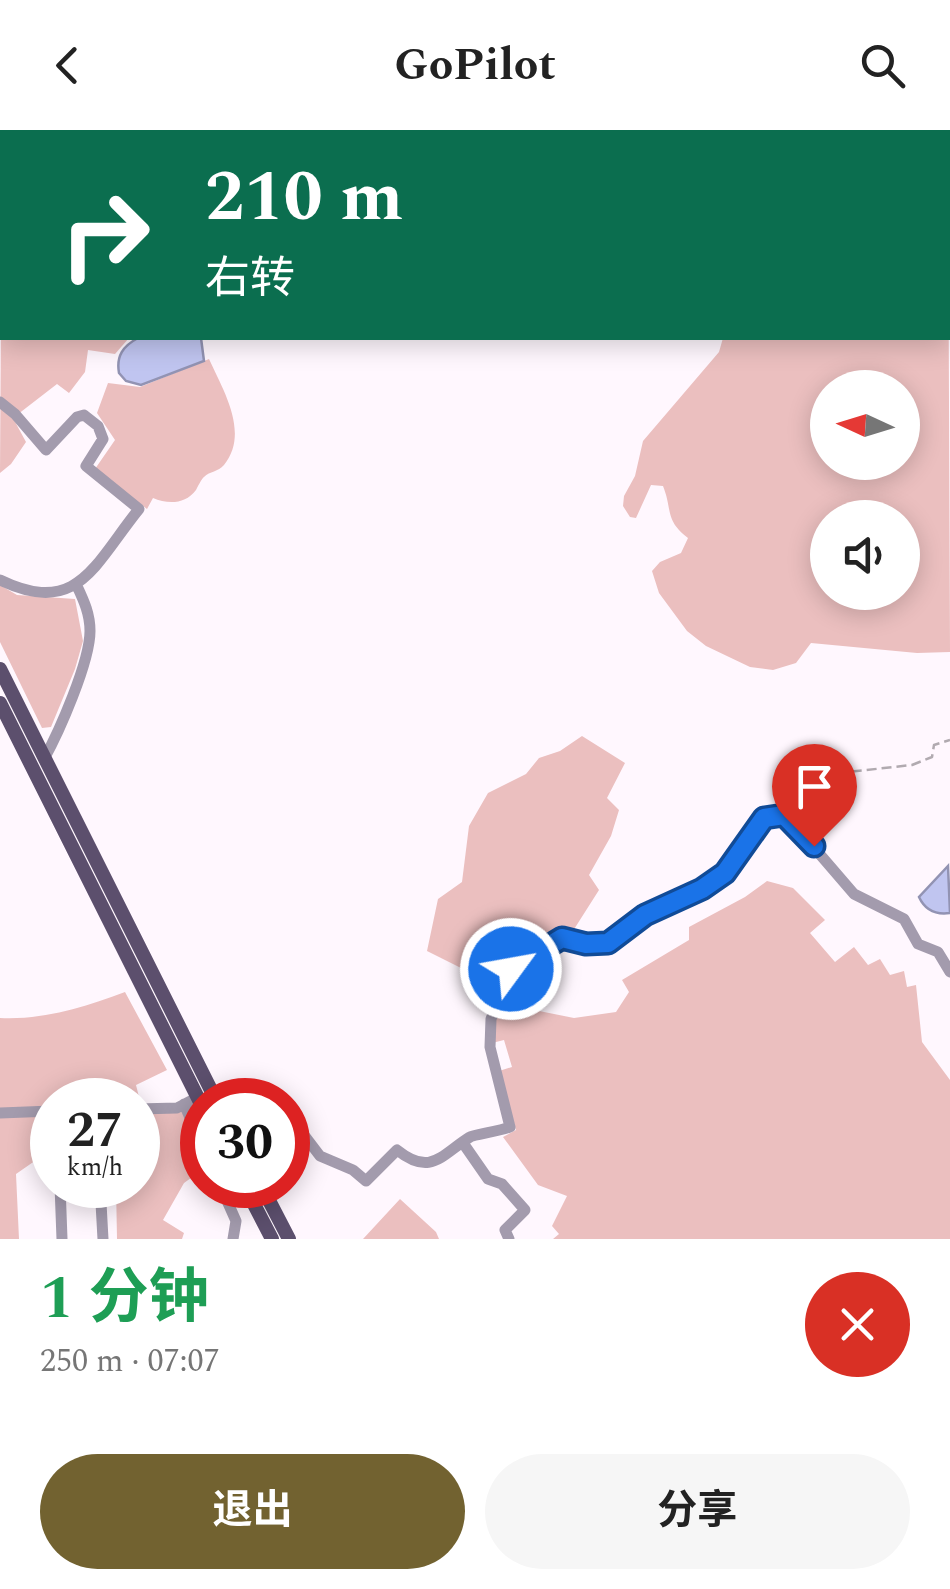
<!DOCTYPE html>
<html lang="zh">
<meta charset="utf-8">
<style>
body{margin:0;font-family:Spectral,"Noto Sans SC",serif;background:#f6f6f6;color:#222;height:100vh;display:flex;flex-direction:column;font-size:38px;white-space:nowrap}
*{box-sizing:border-box;margin:0}
p{font-size:32px;color:#767676}
.icon{flex:none;width:55px;height:55px;fill:none;stroke:currentColor;stroke-width:2;stroke-linecap:round;stroke-linejoin:round}
.map{position:relative;height:1109px;overflow:hidden}
.side{display:flex;flex-direction:column;background:#fff;flex:1}
.side>*{flex:none}
.hud{position:absolute;left:0px;top:0px;width:950px;height:210px;box-shadow:0 5px 25px #0003;background:#0b6e4f;color:#fff;overflow:hidden}
.needle{width:65px;rotate:274deg}
.fabs{position:absolute;left:810px;top:240px;display:grid;gap:20px}
.fabs a{display:grid;place-items:center;width:110px;height:110px;border-radius:50%;background:#fff;box-shadow:0 5px 25px #0003;font-size:50px}
.speed{position:absolute;left:30px;top:948px;display:flex;gap:20px;font-size:50px;font-weight:700;text-align:center}
.speed>*{display:grid;place-content:center;width:130px;height:130px;border-radius:50%;background:#fff;box-shadow:0 5px 25px #0003;line-height:1}
.speed small{font-size:25px;font-weight:400}
.speed .limit{border:15px solid #d22;background:#fff;color:#111}
.pin{position:absolute;display:grid;place-items:center;width:85px;height:85px;color:#fff;margin:-102px -42px;border-radius:50% 50% 50% 0;rotate:-45deg;box-shadow:0 0 10px #0007}
.pin .icon{rotate:45deg}
.me{position:absolute;width:110px;margin:-55px;rotate:58deg;stroke-linejoin:round;filter:drop-shadow(0 0 8px #0008)}
.turn{display:flex;align-items:center;gap:35px;height:210px;padding:0 40px;font-size:45px}
.turn .icon{width:130px;height:130px;stroke-width:2.5}
.turn b{display:block;font-size:70px;line-height:85px}
.round{display:grid;place-items:center;flex:none;width:105px;height:105px;border-radius:52px;background:#f6f6f6}
.summary{display:flex;align-items:center;justify-content:space-between;height:170px;padding:0 40px}
h1{font-size:60px;font-weight:700;line-height:75px;color:#1e9e55}
.primary-button{display:flex;gap:20px;margin-top:auto;padding:20px 40px}
.primary-button a{flex:1;height:115px;border-radius:60px;background:#726230;color:#fff;font-size:40px;font-weight:700;line-height:115px;text-align:center}
.primary-button a+a{background:#f6f6f6;color:#222}
header{display:flex;justify-content:space-between;align-items:center;height:130px;padding:0 40px;background:#fff;font-size:45px;font-weight:700}
.map>svg:first-child{display:block}
</style>
<header><svg class="icon" aria-label="back" viewBox="0 0 24 24"><path d="M15 5l-7 7 7 7"/></svg>GoPilot<svg class="icon" aria-label="search" viewBox="0 0 24 24"><circle cx="10" cy="10" r="6"/><path d="M15 15l6 6"/></svg></header>
<div class="map">
<svg width="950" height="1109" viewBox="0 0 950 1109">
<rect width="100%" height="100%" fill="#fff7fe"/>
<!-- green -->
<path fill="#ebbfbf" fill-rule="evenodd" d="M15 0H191L192 2H14Z
M948 22 950 522 917 523 811 513 796 533 773 540 750 537 706 516 687 501 659 463 652 441 660 432 681 423 688 408C664 389 673 381 663 356L651 355 636 388 630 387 623 376 624 366 635 346 643 311 719 222 723 208H948ZM828 258H902V332H828ZM828 388H902V462H828Z
M2 23V208H129L115 224 88 220 85 242 69 263 57 254 13 288 26 312 11 334 0 343Z
M209 229C223 260 250 303 224 335 218 342 210 341 204 347 202 348 197 358 196 360 185 375 167 374 153 368L147 379 95 339 115 310 97 283 108 253 140 257Z
M0 455 17 465 75 469 83 511 75 539 51 597 42 598 0 512Z
M582 606 625 633 607 668 619 680 611 706 589 745 599 760 571 804C544 812 518 826 501 848L474 836 469 842 427 821 438 769 462 752 469 696 488 663 526 644 539 628 560 621Z
M767 751 793 758 825 790 810 803 835 832 854 817 868 835 880 829 890 845 904 841 907 857 916 855 922 912 950 950V1109H553L559 1104 552 1096 567 1066 538 1055 503 1007 516 1000 499 941 512 937 504 910 492 913 499 873 574 888 616 882 629 862 622 850 689 810V797L745 767Z
M125 862 167 940 136 955 141 975H138V970H52V1019L16 1044 19 1109H0V888C44 890 85 877 125 862Z
M182 982 202 1029V1040L184 1053 163 1090 184 1103 182 1109H117L116 1055H138V984Z
M400 1069 436 1102 439 1109H363Z"/>
<!-- water -->
<path fill="#c0c5f0" stroke="#9293b3" stroke-width="2.5" d="M138 208H201L204 231 141 255 126 251 119 243C116 226 123 216 138 208Z
M948 736 950 783C936 785 925 780 919 767Z"/>
<g fill="none" stroke-linecap="round" stroke-linejoin="round">
<!-- path -->
<path stroke="#b1aab0" stroke-width="2.5" stroke-dasharray="10 5" stroke-linecap="butt" d="M785 674 806 668 848 642 912 635 932 627 934 615 950 610"/>
<!-- minor -->
<path stroke="#a39bad" stroke-width="11" d="M0 272 15 284 46 320 77 287 84 285 98 296 103 309 86 336 139 379C95 433 78 488 0 450
M44 629C59 602 90 532 90 501 90 484 84 471 77 456
M214 966 242 962 270 970
M184 974 202 1015
M138 979 177 978 198 967
M0 983 52 981
M288 984 320 1026 353 1040 366 1051 397 1020C431 1047 441 1025 470 1007 473 1005 500 1001 510 997L490 917 491 889 511 839 562 808 586 814 614 810 645 785 719 748 764 688 781 684 792 692 854 764 904 789 918 814 938 822 950 842
M463 1013 488 1049 502 1054 525 1080 505 1100 509 1109
M60 1055 62 1109
M100 1055 103 1109
M220 1055 236 1091 233 1109"/>
<!-- major -->
<path stroke="#5c4f6d" stroke-width="14" d="M0 539 216 970
M0 573 202 976
M244 1055 272 1109
M261 1055 289 1109"/>
</g>
<g fill="none" stroke-linecap="round" stroke-linejoin="round">
<!-- route casing -->
<g stroke="#114b97" stroke-width="25">
<path id="route" d="M511 839 562 808 586 814 608 813 645 785 702 759 725 743 764 688 784 685 814 716"/>
</g>
<!-- route -->
<use href="#route" stroke="#1a73e8" stroke-width="18"/>
</g>
</svg>
<div class="fabs">
<a><svg class="needle" viewBox="-14 -14 28 28"><path d="M0-13l5 13h-10z" fill="#e53935"/><path d="M0 13l5-13h-10z" fill="#767676"/></svg></a>
<a><svg class="icon" aria-label="sound" viewBox="0 0 24 24"><path d="M4 9h4l5-4v14l-5-4H4zM17 9q2 3 0 6"/></svg></a>
</div>
<div class="speed"><div>27<small>km/h</small></div><div class="limit">30</div></div>
<div class="pin" style="left:814px;top:716px;background:#d93025"><svg class="icon" aria-label="arrive" viewBox="0 0 24 24"><path d="M6 21V4h12l-3 4 3 4H6"/></svg></div>
<svg class="me" style="left:511px;top:839px" viewBox="-20 -20 40 40"><circle r="17" fill="#1a73e8" stroke="#fff" stroke-width="3"/><path d="M0-11L8 9 0 5-8 9z" fill="#fff"/></svg>
<div class="hud">
<div class="turn"><svg class="icon" aria-label="right" viewBox="0 0 24 24"><path d="M7 20v-9h11M14 6l5 5-5 5"/></svg><div><b>210 m</b>右转</div></div>
</div>
</div>
<section class="side">
<div class="summary"><div><h1>1 分钟</h1><p>250 m · 07:07</p></div><a class="round" style="background:#d93025;color:#fff"><svg class="icon" aria-label="close" viewBox="0 0 24 24"><path d="M6 6l12 12M18 6L6 18"/></svg></a></div>
<div class="primary-button"><a>退出</a><a>分享</a></div>
</section>
